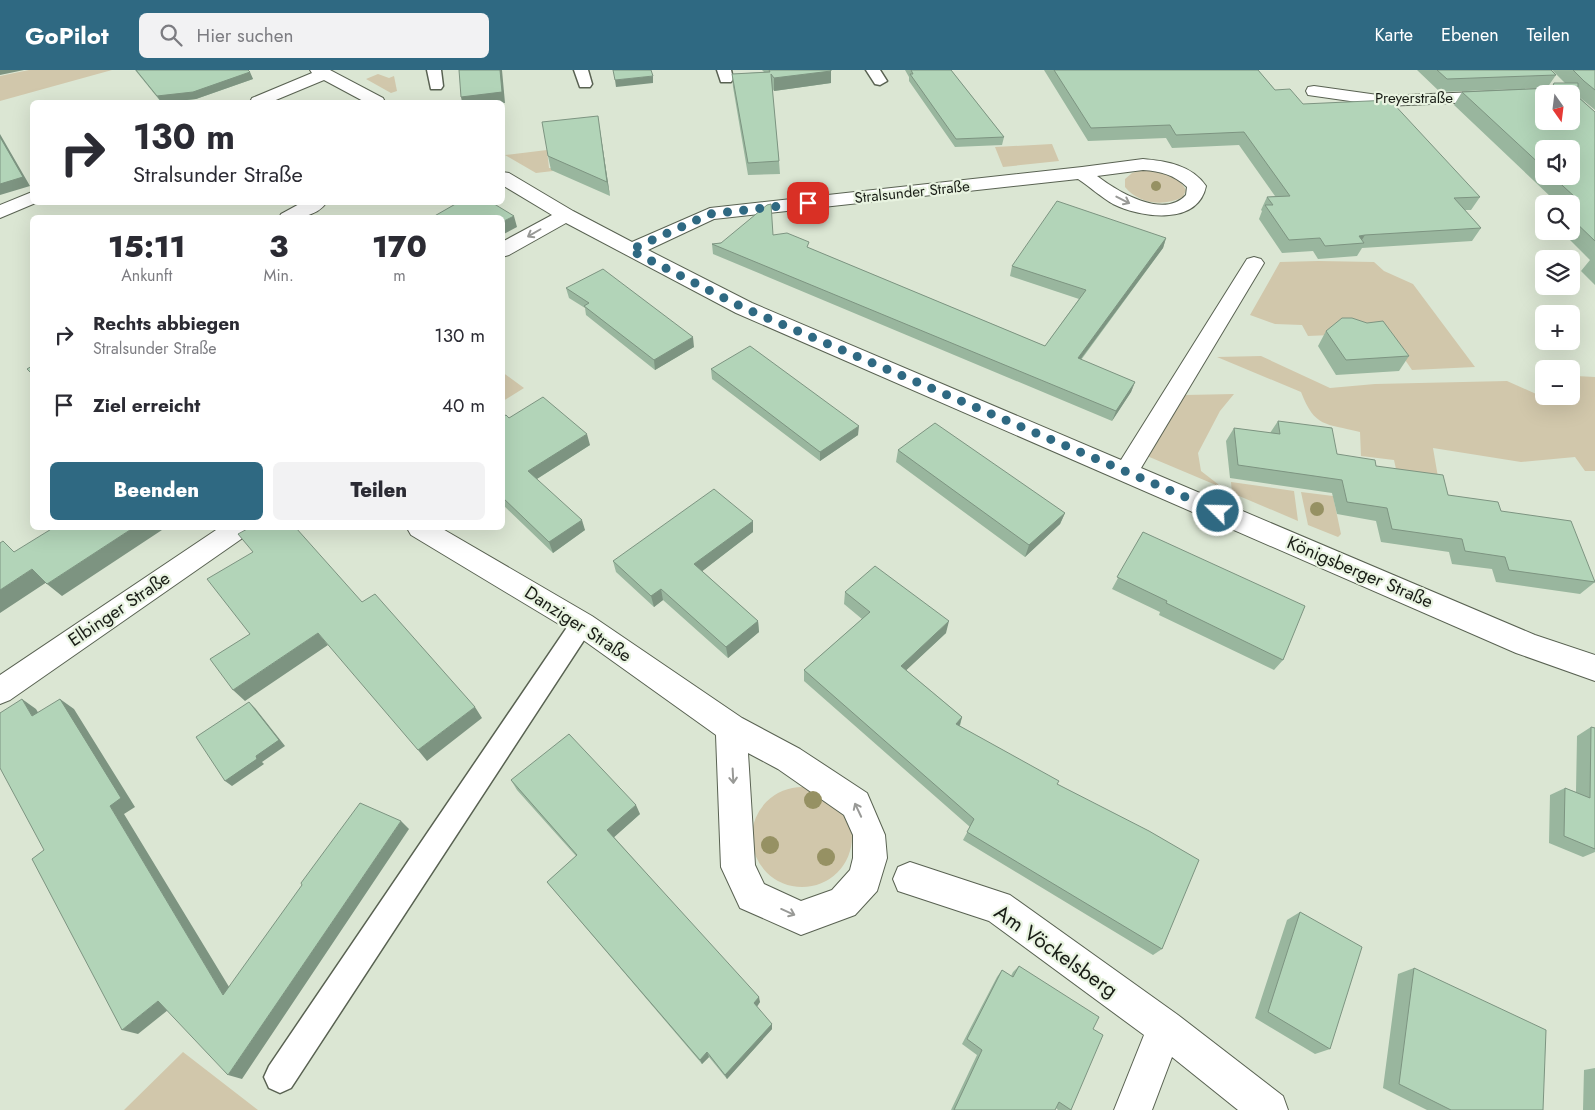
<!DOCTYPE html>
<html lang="de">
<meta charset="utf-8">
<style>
body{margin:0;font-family:Jost,sans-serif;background:#f2f2f3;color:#2b2b33;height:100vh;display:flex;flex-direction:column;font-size:19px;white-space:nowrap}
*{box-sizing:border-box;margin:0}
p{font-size:16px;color:#7c7c81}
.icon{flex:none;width:28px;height:28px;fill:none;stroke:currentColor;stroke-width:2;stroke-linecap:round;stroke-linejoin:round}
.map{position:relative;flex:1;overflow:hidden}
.details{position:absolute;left:30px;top:145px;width:475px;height:315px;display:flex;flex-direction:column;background:#fff;border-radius:8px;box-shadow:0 5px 20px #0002}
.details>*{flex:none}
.banner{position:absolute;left:30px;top:30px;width:475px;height:105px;border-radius:8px;box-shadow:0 5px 20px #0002;background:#fff;color:#2b2b33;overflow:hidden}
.needle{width:32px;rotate:166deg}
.fabs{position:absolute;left:1535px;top:15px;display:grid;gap:10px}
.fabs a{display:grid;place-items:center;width:45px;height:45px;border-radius:8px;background:#fff;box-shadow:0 5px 20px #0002;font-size:25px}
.pin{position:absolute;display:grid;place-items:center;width:42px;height:42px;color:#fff;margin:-21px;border-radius:10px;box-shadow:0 2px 8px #0006}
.me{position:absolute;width:55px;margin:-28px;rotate:293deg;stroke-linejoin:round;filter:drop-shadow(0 0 4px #0008)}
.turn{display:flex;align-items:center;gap:18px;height:105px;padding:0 20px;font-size:22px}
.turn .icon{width:65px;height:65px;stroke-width:2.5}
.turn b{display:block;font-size:35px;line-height:42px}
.eta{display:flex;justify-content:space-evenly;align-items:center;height:85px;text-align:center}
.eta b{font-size:30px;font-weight:800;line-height:35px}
.action{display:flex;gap:10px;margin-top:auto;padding:10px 20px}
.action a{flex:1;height:58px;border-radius:8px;background:#2f6982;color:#fff;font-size:20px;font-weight:800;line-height:58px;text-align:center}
.action a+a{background:#f2f2f3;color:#2b2b33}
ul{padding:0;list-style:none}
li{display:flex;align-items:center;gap:15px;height:70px;padding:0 20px}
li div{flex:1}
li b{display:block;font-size:19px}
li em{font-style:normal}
header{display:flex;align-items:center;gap:30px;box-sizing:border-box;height:70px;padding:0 25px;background:#2f6982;color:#fff}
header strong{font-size:24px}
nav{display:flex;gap:28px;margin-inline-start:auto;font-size:18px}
.search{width:350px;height:45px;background:#f2f2f3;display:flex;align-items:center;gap:12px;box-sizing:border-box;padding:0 18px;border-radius:8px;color:#7c7c81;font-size:19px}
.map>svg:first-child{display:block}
</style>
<header>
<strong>GoPilot</strong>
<div class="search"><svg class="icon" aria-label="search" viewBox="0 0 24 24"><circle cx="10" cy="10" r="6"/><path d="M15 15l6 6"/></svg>Hier suchen</div>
<nav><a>Karte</a><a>Ebenen</a><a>Teilen</a></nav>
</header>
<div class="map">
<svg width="1595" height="1040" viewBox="0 0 1595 1040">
<rect width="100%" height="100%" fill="#dbe6d3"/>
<!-- green -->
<path fill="#d1c7ab" d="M29 0H112L0 31V6Z
M378 4 389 8 394 6 397 21 391 23 366 9Z
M1052 74 1059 91 1003 97 995 77Z
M547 80 549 98H552L553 101 536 103 505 85Z
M1143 100C1161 101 1177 103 1186 120L1183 127C1163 137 1139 134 1125 117V109L1132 103Z
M1318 191 1374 192 1384 201 1413 214 1475 297 1412 300 1399 281 1331 265 1308 266 1302 255 1275 254 1250 245 1280 192Z
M1261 286 1330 318 1375 314 1507 311 1545 328 1571 326 1576 306 1595 307V401H1585L1575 387 1521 392 1433 378 1439 413 1398 408 1394 390 1361 386 1360 362C1325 353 1315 358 1301 322L1217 287Z
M502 302 524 318 503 331H502Z
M1234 324 1220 341 1198 383 1201 401 1223 418 1147 386 1185 325Z
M1231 412 1294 421 1298 451 1232 423Z
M1301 422 1333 426 1341 464 1338 467 1308 455Z
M752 767a50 50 0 1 1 100 0a50 50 0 1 1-100 0Z
M183 982 258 1040H124Z"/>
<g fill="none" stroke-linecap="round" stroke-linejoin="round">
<!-- lane casing -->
<g stroke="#596252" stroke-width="3">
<path id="lane" d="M427 0H441L443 16 441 19H431Z
M574 0H588L592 14 590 17H580Z
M717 0H731L733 9 731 12H721Z
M866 0H880L887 11 880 15 875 14Z
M582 544 590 547 594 554 590 561 291 1018 280 1023 269 1018 264 1007 269 996 574 547Z"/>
</g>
<!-- street casing -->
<g stroke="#596252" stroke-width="2">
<path id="street" d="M310 0H330L383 28 385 32H365L324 10 271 32H250L252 28 312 3Z
M1314 16 1385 26 1544 19 1550 20 1552 24H1544V29L1385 36 1308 25 1306 21 1308 17Z
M1143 89C1166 91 1192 95 1206 116 1198 156 1141 148 1113 134 1101 127 1090 117 1078 109L714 149 648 180 752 233 1121 390 1247 189 1254 187 1261 189 1264 193 1141 398 1535 565 1595 585V611L1516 583 736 243 566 153 509 185 502 187V172L552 145 502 115V102L509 103 573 141 632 172 710 138 1082 97ZM1143 100C1161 101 1174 105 1187 117L1186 125C1163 150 1117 121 1097 106Z
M32 122V132H38L0 148V135Z
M303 132H327C316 148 295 148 279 148L281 144Z
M219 458H251L247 465 10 630 0 634V605Z
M407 458H441L592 546 742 648 800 679 867 723 885 765 887 788 877 821 855 845 801 865 740 838 721 797 716 665 572 562 411 465ZM748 683 778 699 844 745 853 765V788L850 800 832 820 801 831 764 814 755 795Z
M910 792 1010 825 1178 945 1283 1026 1288 1040H1238L1172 987 1152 1040H1114L1144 965 989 851 898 821 893 809 898 797Z"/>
</g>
<!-- lane -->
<use href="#lane" fill="#fff" fill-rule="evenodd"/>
<!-- street -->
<use href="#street" fill="#fff" fill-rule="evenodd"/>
</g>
<!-- trees -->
<g fill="#969163">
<circle cx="1156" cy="116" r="5"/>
<circle cx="1317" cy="439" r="7"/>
<circle cx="813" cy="730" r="9"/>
<circle cx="770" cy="775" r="9"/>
<circle cx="826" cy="787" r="9"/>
</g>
<!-- wall -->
<path fill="#99b69e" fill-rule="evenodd" d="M135 0H248L253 9 196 29 168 32H161Z
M762 0H831V13L774 21 772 18 779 91 780 104 748 105 733 17 732 4 764 2Z
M905 0H951L1004 67 1002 75 955 77 909 11V7Z
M1044 0H1258L1275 20 1480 127 1471 140H1465L1481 158 1472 171 1362 178 1357 186 1318 189 1313 181 1282 183 1259 149 1262 141 1261 140 1267 127 1275 126 1239 75 1172 78 1166 68 1088 71Z
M1417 0H1551L1556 5 1547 18 1440 22Z
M1552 0H1595V40L1578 26 1595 42V215L1581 201 1590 190 1561 161H1571V134H1546L1551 128H1552L1454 35 1462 22 1551 18 1554 13H1565ZM1544 79 1571 106H1544Z
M600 60 610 126 551 100 548 86Z
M1544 137V144L1541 141Z
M773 165 809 178 1045 276 1079 229 1010 206 1012 196 1166 168 1163 178 1081 290 1135 312 1131 322 1112 351 713 184 712 174Z
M566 218 694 277 655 300 586 245 585 238 569 228Z
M1326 261 1409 286 1399 301 1336 305 1318 276Z
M711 299 858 365 820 391 712 309Z
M502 347 509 348 590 375 537 409 585 460 553 483 502 434Z
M1278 351 1337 384 1376 396 1448 425 1501 441 1595 512 1580 524 1496 512 1492 499 1452 494 1449 482 1381 472 1376 451 1337 444 1332 423 1230 408 1226 371 1234 358 1270 363Z
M898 380 1065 443 1060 454 1025 487 896 392Z
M753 451V462L702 501 758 551 759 562 728 588 663 530 654 537 616 502 613 491Z
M1143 462 1283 590 1274 600 1159 545 1160 542 1112 519Z
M845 522 946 563 906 600 962 647 960 656 1057 714 1162 879 1153 885 963 770 970 757 804 611V600L862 549 844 534Z
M1591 657 1595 658V782L1583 787 1549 773 1550 725 1565 718 1576 722 1577 666Z
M511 710 640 744 614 767 760 932 757 937 772 959 727 1009 709 987 702 994 547 812 576 786 517 720Z
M1300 842 1330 979 1315 984 1255 948 1287 850Z
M1019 896 1093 959 1071 1040H1058L1056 1038 1055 1040H951L977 985 962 974 997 907 1002 900 1011 906 1013 902Z
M1414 898 1543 1040H1427L1383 1018 1398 904Z
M1595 998V1040H1583L1584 1000Z"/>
<!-- shaded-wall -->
<path fill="#7d9481" d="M0 0H24L0 5Z
M500 0H502L505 33 462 32 461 27Z
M831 1V13L774 21V8Z
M250 2 253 9 196 29 168 32H161L157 26Z
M653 6V13L616 17 615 10Z
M598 46 600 60 610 126 607 112Z
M0 64 30 116 0 125Z
M514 146 517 157 502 165V152Z
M1365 165 1360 173 1359 166Z
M1166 168 1163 178 1074 298 1078 288Z
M693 267 694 277 655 300 654 290Z
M1135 312 1131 322 1112 351 1116 341Z
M859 356 858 365 820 391V382Z
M587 364 590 375 532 412 528 401Z
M1065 443 1060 454 1025 487 1029 475Z
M582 450 585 460 553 483 549 472Z
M753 451V462L696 506 694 494Z
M133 458H165L62 526 47 514Z
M32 499 47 512 0 543V520Z
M661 519 663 530 654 537 651 526Z
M758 551 759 562 728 588 726 577Z
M949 551 946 563 899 607 901 596Z
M318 563 328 575 245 631 233 620Z
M22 629 36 639 46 656 32 646Z
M60 629 74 639 135 737 124 744 237 930 223 925 110 736Z
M249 632 255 638 285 676 262 692 264 694 232 716 225 711Z
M475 637 482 648 427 691 418 680Z
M962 647 959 657 956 654Z
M636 735 640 744 612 769 607 760Z
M401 751 409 759 242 1009 228 1005Z
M759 927 760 932 755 939 754 933Z
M158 931 173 936 138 964 122 960Z
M772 954V959L727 1009 725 1005Z
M707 982 709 987 702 994 700 990Z"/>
<!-- building -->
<path fill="#b2d4b8" stroke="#7d9481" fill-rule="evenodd" d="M136 0H248L250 2 193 22 157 26Z
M459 0H500L502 22 461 27Z
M613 0H651L653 6 615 10Z
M769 0H831V1L774 8 771 4 779 91 748 93 732 4 770 2Z
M911 0H951L1004 67 956 69 910 4H913Z
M1054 0H1258L1275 20 1290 19 1303 34 1390 30 1480 127 1454 128 1481 158 1365 165 1359 166 1364 173 1325 176 1320 168 1289 170 1265 135H1273L1267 127 1290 126 1244 62 1176 65 1170 55 1091 58Z
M1437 0H1551L1556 5 1447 9Z
M1573 0H1595V20L1584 11Z
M1554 13H1578V27L1595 42V171L1571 148V134H1556L1551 128 1575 127 1552 106H1571V79H1544V98L1462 22 1552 18ZM1544 24H1571V51H1544Z
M598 46 607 112 548 86 542 52Z
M0 67 23 107 0 114Z
M1057 131 1166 168 1078 288 1135 312 1116 341 712 174 721 173 767 135 771 134 773 165 787 163 809 172 807 177 1045 276 1086 220 1012 196Z
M459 132H491L514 146 502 152V148H431Z
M603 199 693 267 654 290 584 236 589 233 566 218Z
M1342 248H1352L1367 253 1383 251 1409 286 1346 290 1326 261Z
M750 276 859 356 820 382 711 299Z
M32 296V304L27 299Z
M543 327 587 364 528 401 582 450 549 472 502 427V347L506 345 509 348Z
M1278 351 1332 358 1337 384 1375 390 1376 396 1443 405 1448 425 1498 432 1501 441 1571 451 1595 512 1509 500 1505 487 1465 481 1462 469 1392 459 1387 438 1347 432 1342 410 1238 395 1234 358 1280 364Z
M935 353 1065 443 1029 475 898 380Z
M714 419 753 451 694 494 758 551 726 577 661 519 651 526 613 491Z
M53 458H133L47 514 32 499 0 520V473L3 471 14 482Z
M249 458H296L362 532 375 524 475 637 418 680 318 563 233 620 210 589 250 564 207 509 253 482 238 464Z
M1143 462 1305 536 1283 590 1166 533 1167 531 1117 507Z
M875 496 949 551 901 596 962 647 956 654 1059 711 1057 714 1149 761 1199 790 1162 879 967 762 974 749 804 600 870 542 845 522Z
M22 629 32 646 60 629 121 728 110 736 223 925 302 815 301 813 360 733 401 751 228 1005 158 931 122 960 32 789 44 780 0 698V643Z
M249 632 279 670 256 686 257 689 225 711 196 667Z
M1591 657 1595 658V779L1564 766 1565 718 1590 728Z
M569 664 636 735 607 760 759 927 754 933 772 954 725 1005 707 982 700 990 547 812 577 785 511 710Z
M1300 842 1362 877 1330 979 1268 942Z
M1019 896 1099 947 1093 959 1103 965 1071 1040 1059 1032 1055 1040H954L982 980 967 969 1002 900 1013 907Z
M1414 898 1546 960 1543 1040H1451L1399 1014Z"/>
<!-- one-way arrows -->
<defs><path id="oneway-shaft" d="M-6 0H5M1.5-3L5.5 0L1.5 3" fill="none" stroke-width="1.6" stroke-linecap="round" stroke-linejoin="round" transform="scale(1.25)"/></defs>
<g stroke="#989996">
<use href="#oneway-shaft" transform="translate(1123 130) rotate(27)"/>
<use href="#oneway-shaft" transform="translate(534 163) rotate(150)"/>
<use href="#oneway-shaft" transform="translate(733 706) rotate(87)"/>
<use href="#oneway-shaft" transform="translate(858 740) rotate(-115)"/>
<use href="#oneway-shaft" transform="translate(788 842) rotate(24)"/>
</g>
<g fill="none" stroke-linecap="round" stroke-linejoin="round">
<!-- route -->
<path stroke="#2f6982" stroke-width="9" stroke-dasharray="0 16.2" d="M808 133 710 144 630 180 744 238 1218 441"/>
</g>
<g text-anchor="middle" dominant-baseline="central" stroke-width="4.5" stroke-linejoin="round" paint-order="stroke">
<!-- far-street labels -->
<g font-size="15" fill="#191d16" stroke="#e8f3e0">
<text x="1414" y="28">Preyerstraße</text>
<text transform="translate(912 122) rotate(-6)">Stralsunder Straße</text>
</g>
<!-- street labels -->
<g font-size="18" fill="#191d16" stroke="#e8f3e0">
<text transform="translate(1360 502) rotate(23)">Königsberger Straße</text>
<text transform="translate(119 539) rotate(-34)">Elbinger Straße</text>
<text transform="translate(578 554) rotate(33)">Danziger Straße</text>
</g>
<!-- near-street labels -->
<g font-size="21" fill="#191d16" stroke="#e8f3e0">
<text transform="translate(1056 881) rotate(35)">Am Vöckelsberg</text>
</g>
</g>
</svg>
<div class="fabs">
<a><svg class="needle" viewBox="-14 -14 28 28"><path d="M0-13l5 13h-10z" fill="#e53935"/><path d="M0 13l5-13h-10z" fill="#7c7c81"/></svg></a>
<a><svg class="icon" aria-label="sound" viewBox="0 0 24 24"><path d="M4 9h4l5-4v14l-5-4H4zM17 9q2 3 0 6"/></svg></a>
<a><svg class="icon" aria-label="search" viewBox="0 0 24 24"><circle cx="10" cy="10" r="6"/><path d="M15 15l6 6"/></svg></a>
<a><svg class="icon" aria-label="layers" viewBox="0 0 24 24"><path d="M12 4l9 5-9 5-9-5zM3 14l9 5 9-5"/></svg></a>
<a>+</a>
<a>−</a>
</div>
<div class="pin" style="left:808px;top:133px;background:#d93025"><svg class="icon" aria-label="arrive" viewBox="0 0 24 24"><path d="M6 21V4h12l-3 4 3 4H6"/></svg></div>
<svg class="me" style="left:1218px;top:441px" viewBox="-20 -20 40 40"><circle r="17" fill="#2f6982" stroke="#fff" stroke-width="3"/><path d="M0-11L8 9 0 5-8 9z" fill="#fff"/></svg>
<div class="banner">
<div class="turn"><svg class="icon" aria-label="right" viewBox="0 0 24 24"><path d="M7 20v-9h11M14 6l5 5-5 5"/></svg><div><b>130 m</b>Stralsunder Straße</div></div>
</div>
<section class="details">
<div class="eta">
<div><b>15:11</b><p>Ankunft</p></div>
<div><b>3</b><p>Min.</p></div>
<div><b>170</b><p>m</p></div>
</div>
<ul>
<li><svg class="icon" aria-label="right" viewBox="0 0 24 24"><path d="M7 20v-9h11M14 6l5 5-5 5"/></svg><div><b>Rechts abbiegen</b><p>Stralsunder Straße</p></div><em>130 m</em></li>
<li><svg class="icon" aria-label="arrive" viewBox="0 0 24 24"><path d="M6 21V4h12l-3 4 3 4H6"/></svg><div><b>Ziel erreicht</b></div><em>40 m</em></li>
</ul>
<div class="action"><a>Beenden</a><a>Teilen</a></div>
</section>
</div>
